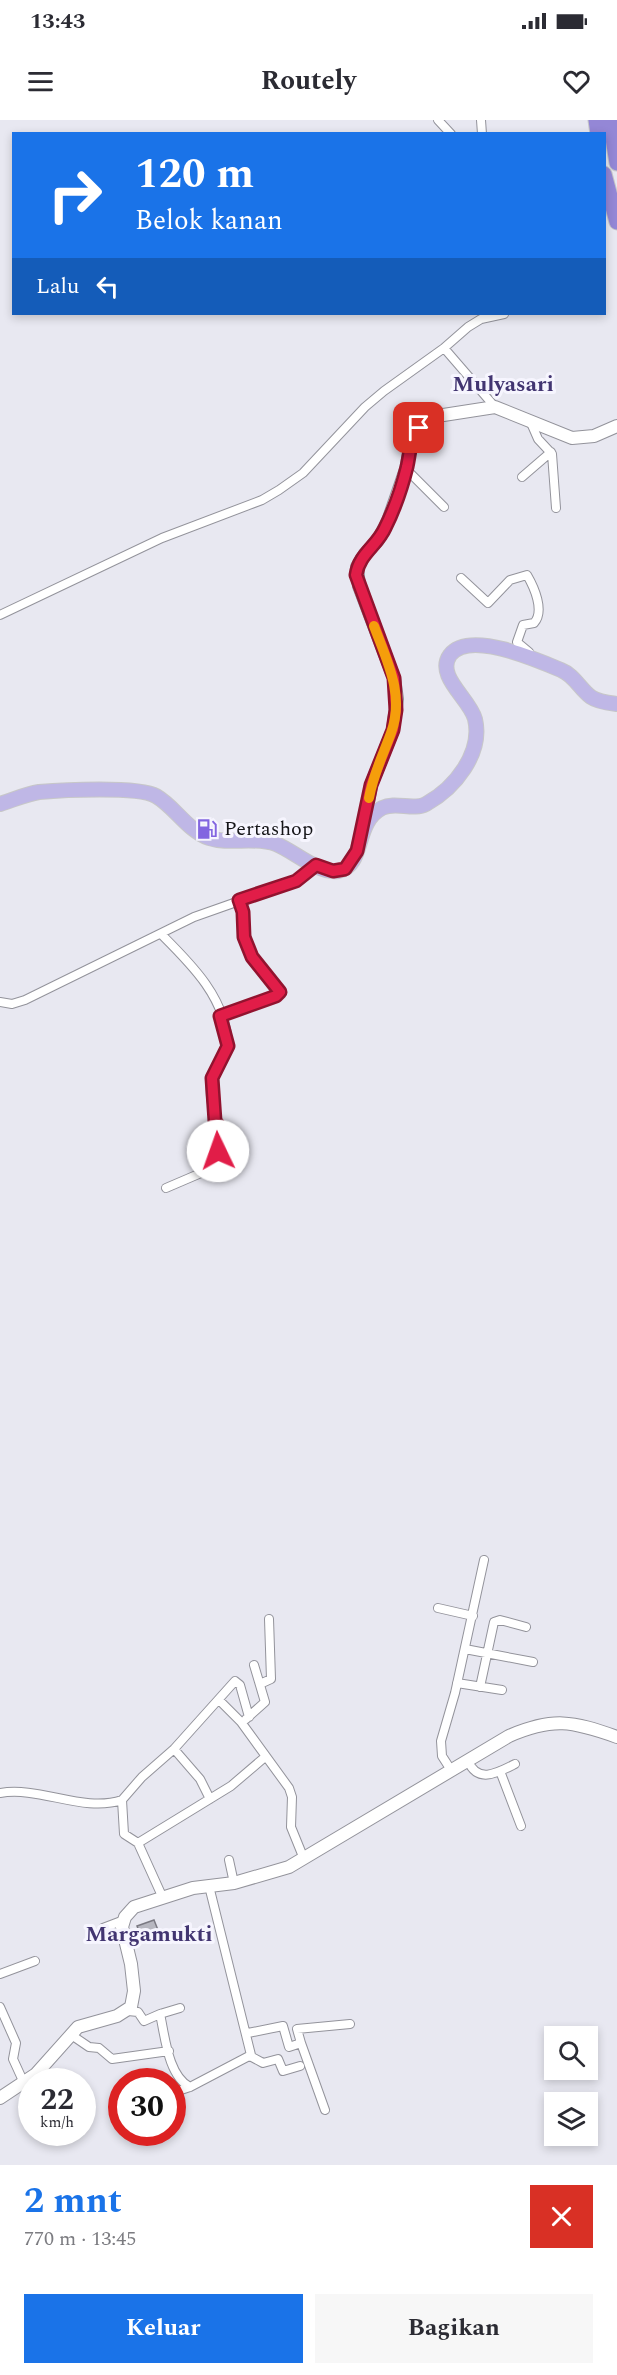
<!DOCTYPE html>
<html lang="id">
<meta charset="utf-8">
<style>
body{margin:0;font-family:Spectral,serif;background:#f7f7f7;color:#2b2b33;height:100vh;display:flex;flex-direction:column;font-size:22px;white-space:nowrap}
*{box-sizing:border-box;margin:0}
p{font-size:20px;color:#7c7c81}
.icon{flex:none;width:33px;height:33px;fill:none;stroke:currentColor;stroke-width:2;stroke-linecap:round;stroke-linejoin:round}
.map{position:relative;height:2045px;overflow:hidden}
.panel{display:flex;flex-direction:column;background:#fff;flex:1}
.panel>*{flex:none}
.hud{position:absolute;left:12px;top:12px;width:594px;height:183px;border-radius:0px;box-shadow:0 3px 9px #0003;background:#1a73e8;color:#fff;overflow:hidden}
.tools{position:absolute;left:544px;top:1906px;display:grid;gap:12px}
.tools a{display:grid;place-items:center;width:54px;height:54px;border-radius:0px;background:#fff;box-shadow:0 3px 9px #0003;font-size:30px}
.speed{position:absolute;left:18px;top:1948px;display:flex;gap:12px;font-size:30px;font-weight:700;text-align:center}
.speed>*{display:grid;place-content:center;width:78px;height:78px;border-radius:50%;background:#fff;box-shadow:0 3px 9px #0003;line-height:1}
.speed small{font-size:15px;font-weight:400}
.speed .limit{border:9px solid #d22;background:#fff;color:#111}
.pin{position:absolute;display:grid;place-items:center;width:51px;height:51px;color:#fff;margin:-26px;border-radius:12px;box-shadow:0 3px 9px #0006}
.me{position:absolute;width:66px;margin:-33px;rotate:357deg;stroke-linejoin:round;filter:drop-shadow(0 0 4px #0008)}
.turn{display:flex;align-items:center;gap:21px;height:126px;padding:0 24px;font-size:27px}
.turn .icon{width:78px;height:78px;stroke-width:2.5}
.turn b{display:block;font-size:42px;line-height:51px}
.then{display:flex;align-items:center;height:57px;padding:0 24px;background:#0003;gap:12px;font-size:22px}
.round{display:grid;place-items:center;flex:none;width:63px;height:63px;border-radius:0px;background:#f7f7f7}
.headline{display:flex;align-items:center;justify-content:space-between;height:102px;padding:0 24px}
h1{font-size:36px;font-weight:700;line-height:45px;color:#1a73e8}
.button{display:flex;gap:12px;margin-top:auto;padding:12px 24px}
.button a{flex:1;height:69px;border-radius:0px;background:#1a73e8;color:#fff;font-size:24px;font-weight:700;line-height:69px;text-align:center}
.button a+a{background:#f7f7f7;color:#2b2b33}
.status{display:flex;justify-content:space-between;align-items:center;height:42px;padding:0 30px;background:#fff;direction:ltr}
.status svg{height:16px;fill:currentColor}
header{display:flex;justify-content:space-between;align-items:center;height:78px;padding:0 24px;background:#fff;font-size:27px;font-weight:700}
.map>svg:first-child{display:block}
</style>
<div class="status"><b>13:43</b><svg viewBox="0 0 49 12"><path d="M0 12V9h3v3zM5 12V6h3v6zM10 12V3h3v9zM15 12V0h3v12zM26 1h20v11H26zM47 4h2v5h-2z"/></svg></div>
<header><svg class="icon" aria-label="menu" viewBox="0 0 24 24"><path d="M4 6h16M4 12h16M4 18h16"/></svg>Routely<svg class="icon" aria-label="heart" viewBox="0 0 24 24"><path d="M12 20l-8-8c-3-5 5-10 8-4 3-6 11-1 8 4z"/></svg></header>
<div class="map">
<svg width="617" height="2045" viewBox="0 0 617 2045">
<rect width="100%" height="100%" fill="#e8e8f1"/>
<!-- building -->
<path fill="#b7b7c0" stroke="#7a7982" stroke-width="1.5" d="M154 1800 160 1815 143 1822 137 1806Z"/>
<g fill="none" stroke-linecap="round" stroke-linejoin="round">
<!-- street casing -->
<g stroke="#93939b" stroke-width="10">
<path id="street" d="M438 0 451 14
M481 0 482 14
M444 228 495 287
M531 303 538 319 552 334 556 388
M406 349 444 387
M522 357 551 332
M461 458 488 483 510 460 527 455C534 467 545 491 534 503L523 505 517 522 529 532
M0 495 162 418 262 380 279 370 303 353 365 287 384 271 444 228 468 207 481 199 504 194
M162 815C191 844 225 877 228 923 228 934 216 945 212 956 208 970 213 998 221 1009L217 1021 219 1033 208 1039V1050L166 1068
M0 882 12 884 25 880 194 797 296 761 316 745
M220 896 276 876 280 872C276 860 260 852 254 839 242 816 247 800 239 780
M438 1488 473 1496
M465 1529 533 1542
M457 1563 502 1570
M260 1564 271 1559 269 1499
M480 1567 494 1502 500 1500 526 1507
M219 1580 241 1602 289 1668 292 1677 291 1707 304 1739
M246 1599 265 1582 254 1545
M174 1629 200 1659 210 1679
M468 1641C478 1664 497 1653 515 1644
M451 1650 442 1636 441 1621 455 1573 484 1440
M500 1651 521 1706
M0 1673C40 1666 83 1693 122 1680L124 1714 138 1723 162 1776
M122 1680 142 1657 174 1629 235 1561 240 1565 249 1597
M138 1723 231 1666 265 1637
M229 1740 234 1763
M103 1808 124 1800
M0 1854 35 1841
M0 1887 16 1923 13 1939 24 1963
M128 1891 138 1892 144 1901 160 1894C165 1916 168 1956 190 1967
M160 1894 180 1888
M248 1913 283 1906 289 1927 301 1923 297 1909 350 1904
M70 1914 89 1927 99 1928 112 1939 169 1931
M301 1923 325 1990
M250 1936 263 1943 278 1939 283 1951 300 1946
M172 1973 190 1967 251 1935 209 1766
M116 1993 122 1991"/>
</g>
<!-- secondary casing -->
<g stroke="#93939b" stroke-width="14">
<path id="secondary" d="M364 705 371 665 393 610 397 579 394 558 359 466 357 447 365 434 378 420 388 401 406 349 413 315 427 301 437 296 495 287 572 318 594 316 617 306
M0 1978 36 1954 78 1907 117 1896 131 1887 134 1871 131 1844 122 1807 125 1797 134 1787 193 1768 234 1763 289 1747 509 1616C553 1597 572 1601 617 1617"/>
</g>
<!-- primary casing -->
<g stroke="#c7c7c8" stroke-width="16">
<path id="primary" d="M0 684C13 680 26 674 39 672 61 670 139 666 156 676 175 687 187 710 209 718 230 725 254 716 276 724 294 731 318 754 338 751 366 746 353 703 382 688 396 681 413 691 426 684 455 668 483 633 475 599 470 579 435 556 450 535 469 510 538 540 561 550 574 555 580 569 591 577 598 582 609 583 617 584"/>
</g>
<!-- highway casing -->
<g stroke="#c7c7c8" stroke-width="17">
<path id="highway" d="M596 0 598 14
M610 0 617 43
M604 54 617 102"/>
</g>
<!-- street -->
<use href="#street" stroke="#fff" stroke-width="8"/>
<!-- secondary -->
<use href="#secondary" stroke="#fff" stroke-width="12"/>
<!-- primary -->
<use href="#primary" stroke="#bfb7e6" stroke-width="14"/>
<!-- highway -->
<use href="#highway" stroke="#9487d6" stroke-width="15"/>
</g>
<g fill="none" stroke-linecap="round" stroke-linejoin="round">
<!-- route casing -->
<g stroke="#92132f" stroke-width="15">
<path id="route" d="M218 1031 217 1019 221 1009 215 1001 212 958 228 926 220 896 276 876 280 872 252 837 244 817 243 792 239 780 296 761 316 745 333 751 345 749 357 731 371 665 393 610 396 590 394 558 356 455C359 434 377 426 385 408 394 390 402 367 407 347 410 333 410 319 419 308"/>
</g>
<!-- route -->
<use href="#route" stroke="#e11d48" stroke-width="10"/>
<!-- slow -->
<path stroke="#f59e0b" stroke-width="10" d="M369 678C373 655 383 635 391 613 405 575 387 541 374 506"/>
</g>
<!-- icons -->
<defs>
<g id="fuel-bare" transform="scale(1.62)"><path d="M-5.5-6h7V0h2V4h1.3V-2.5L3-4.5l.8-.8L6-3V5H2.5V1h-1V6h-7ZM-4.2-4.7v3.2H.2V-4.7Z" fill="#8265e0" stroke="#f6f5fe" stroke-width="2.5" paint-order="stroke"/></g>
</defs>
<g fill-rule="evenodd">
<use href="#fuel-bare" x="207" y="709"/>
</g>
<g text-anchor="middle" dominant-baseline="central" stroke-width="6" stroke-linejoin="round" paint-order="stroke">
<!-- poi labels -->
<g font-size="20" fill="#151518" stroke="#f6f5fe" text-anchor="start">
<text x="224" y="709">Pertashop</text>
</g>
<!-- quarter labels -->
<g font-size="22" font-weight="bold" fill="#423571" stroke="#f6f5fe">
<text x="503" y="264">Mulyasari</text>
<text x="149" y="1814">Margamukti</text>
</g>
</g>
</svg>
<div class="tools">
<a><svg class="icon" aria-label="search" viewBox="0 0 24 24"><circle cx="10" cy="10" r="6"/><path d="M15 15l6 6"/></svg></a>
<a><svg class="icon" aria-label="layers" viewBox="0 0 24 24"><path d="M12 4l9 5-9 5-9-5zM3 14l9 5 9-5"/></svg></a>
</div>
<div class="speed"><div>22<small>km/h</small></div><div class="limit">30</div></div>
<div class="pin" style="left:419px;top:308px;background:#d93025"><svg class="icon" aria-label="arrive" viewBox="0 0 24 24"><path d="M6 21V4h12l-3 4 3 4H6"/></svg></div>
<svg class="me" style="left:218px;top:1031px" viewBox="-20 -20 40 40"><circle r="19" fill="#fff"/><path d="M0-13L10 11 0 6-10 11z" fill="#e11d48"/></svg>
<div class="hud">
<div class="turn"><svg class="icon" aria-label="right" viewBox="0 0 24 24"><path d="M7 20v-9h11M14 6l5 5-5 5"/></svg><div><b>120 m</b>Belok kanan</div></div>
<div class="then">Lalu<svg class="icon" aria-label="left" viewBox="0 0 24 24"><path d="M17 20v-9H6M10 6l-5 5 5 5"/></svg></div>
</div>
</div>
<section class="panel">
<div class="headline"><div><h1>2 mnt</h1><p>770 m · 13:45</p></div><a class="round" style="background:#d93025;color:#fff"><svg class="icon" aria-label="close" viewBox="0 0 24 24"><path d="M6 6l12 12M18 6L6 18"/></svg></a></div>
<div class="button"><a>Keluar</a><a>Bagikan</a></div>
</section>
